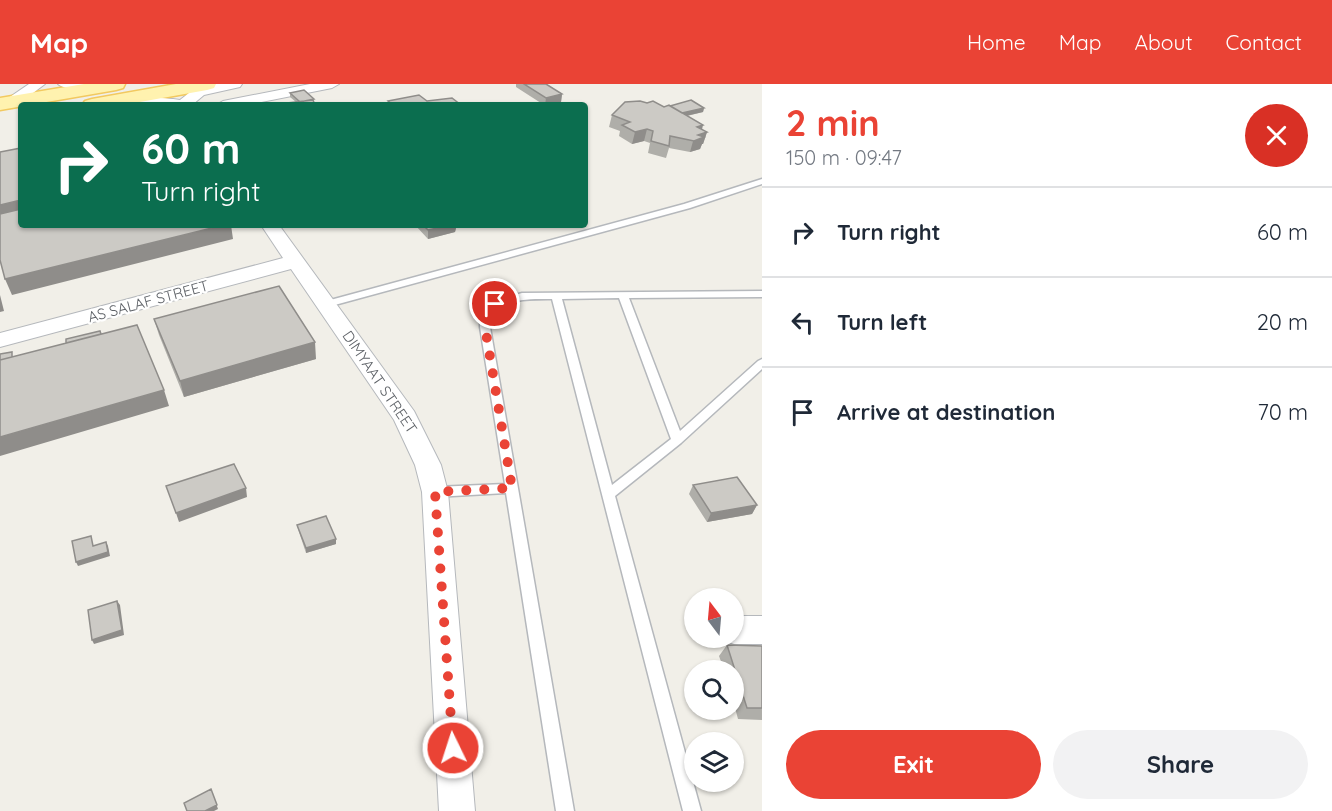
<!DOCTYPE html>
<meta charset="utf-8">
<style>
body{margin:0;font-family:Quicksand,sans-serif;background:#f2f2f3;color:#1f2937;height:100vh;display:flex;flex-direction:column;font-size:22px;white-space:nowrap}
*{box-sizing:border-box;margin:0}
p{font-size:20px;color:#747a83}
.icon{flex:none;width:33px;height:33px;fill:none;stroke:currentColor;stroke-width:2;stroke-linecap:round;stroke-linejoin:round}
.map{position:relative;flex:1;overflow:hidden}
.sheet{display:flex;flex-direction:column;background:#fff;width:570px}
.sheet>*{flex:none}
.top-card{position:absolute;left:18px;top:18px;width:570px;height:126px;border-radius:6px;box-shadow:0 2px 4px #0004;background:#0b6e4f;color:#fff;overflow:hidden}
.needle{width:39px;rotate:344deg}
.controls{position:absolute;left:684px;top:504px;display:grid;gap:12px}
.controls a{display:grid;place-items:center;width:60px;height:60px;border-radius:50%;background:#fff;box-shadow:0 2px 4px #0004;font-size:30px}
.pin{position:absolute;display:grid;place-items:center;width:51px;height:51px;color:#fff;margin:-26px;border:3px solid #fff;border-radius:50%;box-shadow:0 2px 6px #0007}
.me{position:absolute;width:66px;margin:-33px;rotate:356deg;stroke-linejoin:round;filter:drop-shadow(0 0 4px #0008)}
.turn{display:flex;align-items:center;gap:21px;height:126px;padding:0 24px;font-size:27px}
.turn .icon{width:78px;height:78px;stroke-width:2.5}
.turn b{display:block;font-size:42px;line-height:51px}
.round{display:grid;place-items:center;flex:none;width:63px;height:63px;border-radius:32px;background:#f2f2f3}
.summary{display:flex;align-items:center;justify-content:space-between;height:102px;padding:0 24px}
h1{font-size:36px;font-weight:800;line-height:45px;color:#ea4335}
.button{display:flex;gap:12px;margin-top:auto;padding:12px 24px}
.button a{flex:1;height:69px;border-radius:36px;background:#ea4335;color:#fff;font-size:24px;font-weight:800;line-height:69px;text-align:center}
.button a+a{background:#f2f2f3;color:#1f2937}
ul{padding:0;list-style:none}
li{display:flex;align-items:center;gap:18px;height:90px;padding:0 24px;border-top:2px solid #e0e1e3}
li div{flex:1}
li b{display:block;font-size:22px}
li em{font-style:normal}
header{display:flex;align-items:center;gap:36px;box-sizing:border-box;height:84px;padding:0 30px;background:#ea4335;color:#fff}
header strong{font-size:28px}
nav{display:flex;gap:33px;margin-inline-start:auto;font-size:21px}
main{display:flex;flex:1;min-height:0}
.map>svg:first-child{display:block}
</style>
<header>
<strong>Map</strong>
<nav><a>Home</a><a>Map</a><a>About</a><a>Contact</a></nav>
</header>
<main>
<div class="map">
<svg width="762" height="727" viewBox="0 0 762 727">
<rect width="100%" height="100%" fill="#f1efe8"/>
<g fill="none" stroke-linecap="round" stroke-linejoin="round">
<!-- service casing -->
<g stroke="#b5b8bc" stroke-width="3">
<path id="service" d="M762 95V100L690 124 331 222H323L322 220 323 218 684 120Z
M762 207V213L629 214 680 347 758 277 762 275V285L681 359 615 412 701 727H683L552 215C529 215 507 214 490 231V243L574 727H556L506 409 435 413 431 411 429 408 431 405 435 403 505 400 480 243V230L491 218 522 209ZM619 214 671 355 612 401 562 215Z"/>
</g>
<!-- minor casing -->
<g stroke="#b5b8bc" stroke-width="2">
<path id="minor" d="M29 0H45L17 21H7L5 18 7 15Z
M58 0H112L113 2C106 9 65 7 58 0Z
M214 0H242L240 3 204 11 192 21H111C122 10 164 14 180 16L194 5Z
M310 0H339L332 4 246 21H216L223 17Z
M261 141H279L414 327 441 381 448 408 475 727H439L422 408 415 381 394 336 291 185 0 263V249L283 174Z
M734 532H762V560H734L723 556 722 554H734Z"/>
</g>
<!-- primary casing -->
<g stroke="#f2c960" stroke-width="3">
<path id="primary" d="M84 0H125L123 4 116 6 0 26V14Z
M176 0H216L214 4 207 6 123 21H82L85 17 92 15Z"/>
</g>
<!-- service -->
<use href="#service" fill="#fff" fill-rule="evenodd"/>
<!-- minor -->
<use href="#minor" fill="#fff" fill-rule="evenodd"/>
<!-- primary -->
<use href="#primary" fill="#fff2af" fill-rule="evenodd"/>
</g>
<!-- wall -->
<path fill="#afaea9" d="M516 0H546L562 10 561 18 544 21 516 3Z
M290 9 314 19 296 18 290 13Z
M647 19 664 23 704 24 703 28 687 32 702 46 707 48 703 60H702L700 65 690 68 669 64 666 74 648 69 650 59 644 57 632 60 619 52 620 47 609 43 612 31Z
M415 141H468L456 144 455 148 428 155Z
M154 235 316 275 184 313 159 251Z
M693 401 757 421 752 430 707 438 689 410Z
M297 441 336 455V460L306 469 298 445Z
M727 561 762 562V636L738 635 734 620V586H724L719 572Z"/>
<!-- shaded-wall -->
<path fill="#8f8d8a" d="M562 10 561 18 545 21 546 14Z
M704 24 703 28 681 33 682 29Z
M703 41 701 50 707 48 703 60H702L700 65 690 68 697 43Z
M647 45 644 57 632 60 635 48Z
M21 116V133L0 138V121Z
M224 141H231L233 155 12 211 5 195Z
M451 141H468L456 144 455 148 428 155V146Z
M0 211 4 227 0 228Z
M315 258 316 275 184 313 180 297Z
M164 306 169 322 0 372V353Z
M246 404 247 413 179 438 176 429Z
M757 421 752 430 707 438 711 429Z
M336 455V460L306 469V464Z
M106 458 108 462 110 472 78 482 76 478Z
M117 517 120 521 124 551 94 560 92 556Z
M212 708 218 725 214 727H205Z"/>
<!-- building -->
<path fill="#cccac5" stroke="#8f8d8a" stroke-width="1.5" d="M524 0H546L562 10 546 14Z
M304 6 314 15 300 18 290 9Z
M419 11 427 17 452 14 461 21H392L388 17Z
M313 16 315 21H269Z
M691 16 704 24 682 29 670 22Z
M640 17 647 19 653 17 664 23 669 21 703 41 697 43 707 48 698 51 704 53 694 57 670 52 669 62 651 57 653 47 647 45 635 48 622 41 630 38 612 31 625 18Z
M21 64V116L0 121V68Z
M21 125V141H224L5 195 0 176V130Z
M423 141H451L428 146Z
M279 202 315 258 180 297 154 235Z
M137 241 164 306 0 353V276Z
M100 247 101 250 66 259V255Z
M12 268V273L0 276V270Z
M234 380 246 404 176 429 166 402Z
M737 393 757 421 711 429 693 401Z
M326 432 336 455 306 464 297 441Z
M91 452 93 462 106 458 108 468 76 478 72 457Z
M117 517 122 546 92 556 88 526Z
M727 561 762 562V624H747Z
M211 705 217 721 205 727H187L184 719Z"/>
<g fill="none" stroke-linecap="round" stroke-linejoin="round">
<!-- route -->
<path stroke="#ea4335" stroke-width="10" stroke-dasharray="0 18" d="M453 664 435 408 512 404 484 237 485 230 495 220"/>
</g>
<g text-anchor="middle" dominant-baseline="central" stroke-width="4.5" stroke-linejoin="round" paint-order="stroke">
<!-- street labels -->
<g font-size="15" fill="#5f6368" stroke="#fff">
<text transform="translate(148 217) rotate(-15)">AS SALAF STREET</text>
<text transform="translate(380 298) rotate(56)">DIMYAAT STREET</text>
</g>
</g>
</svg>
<div class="controls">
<a><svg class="needle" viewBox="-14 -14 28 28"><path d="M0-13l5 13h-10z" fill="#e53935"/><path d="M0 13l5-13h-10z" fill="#747a83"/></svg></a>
<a><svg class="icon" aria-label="search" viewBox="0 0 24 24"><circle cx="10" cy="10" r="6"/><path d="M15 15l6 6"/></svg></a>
<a><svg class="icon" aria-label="layers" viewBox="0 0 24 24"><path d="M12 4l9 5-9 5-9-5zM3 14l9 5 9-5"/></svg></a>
</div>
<div class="pin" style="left:495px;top:220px;background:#d93025"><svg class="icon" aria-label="arrive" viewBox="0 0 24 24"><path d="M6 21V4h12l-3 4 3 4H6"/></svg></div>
<svg class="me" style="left:453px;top:664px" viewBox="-20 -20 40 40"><circle r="17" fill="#ea4335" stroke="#fff" stroke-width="3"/><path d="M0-11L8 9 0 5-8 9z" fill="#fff"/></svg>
<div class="top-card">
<div class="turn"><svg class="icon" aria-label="right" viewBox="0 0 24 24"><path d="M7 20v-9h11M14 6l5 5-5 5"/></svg><div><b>60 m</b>Turn right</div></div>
</div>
</div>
<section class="sheet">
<div class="summary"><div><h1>2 min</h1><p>150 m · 09:47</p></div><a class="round" style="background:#d93025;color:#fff"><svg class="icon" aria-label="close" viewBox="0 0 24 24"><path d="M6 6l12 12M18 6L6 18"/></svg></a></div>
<ul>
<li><svg class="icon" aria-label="right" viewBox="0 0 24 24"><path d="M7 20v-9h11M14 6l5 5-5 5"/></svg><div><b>Turn right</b></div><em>60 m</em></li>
<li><svg class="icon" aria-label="left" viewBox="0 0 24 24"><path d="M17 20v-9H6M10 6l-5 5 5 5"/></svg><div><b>Turn left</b></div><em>20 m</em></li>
<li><svg class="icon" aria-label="arrive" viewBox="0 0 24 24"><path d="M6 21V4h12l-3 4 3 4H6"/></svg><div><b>Arrive at destination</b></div><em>70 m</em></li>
</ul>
<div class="button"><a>Exit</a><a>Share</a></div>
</section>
</main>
